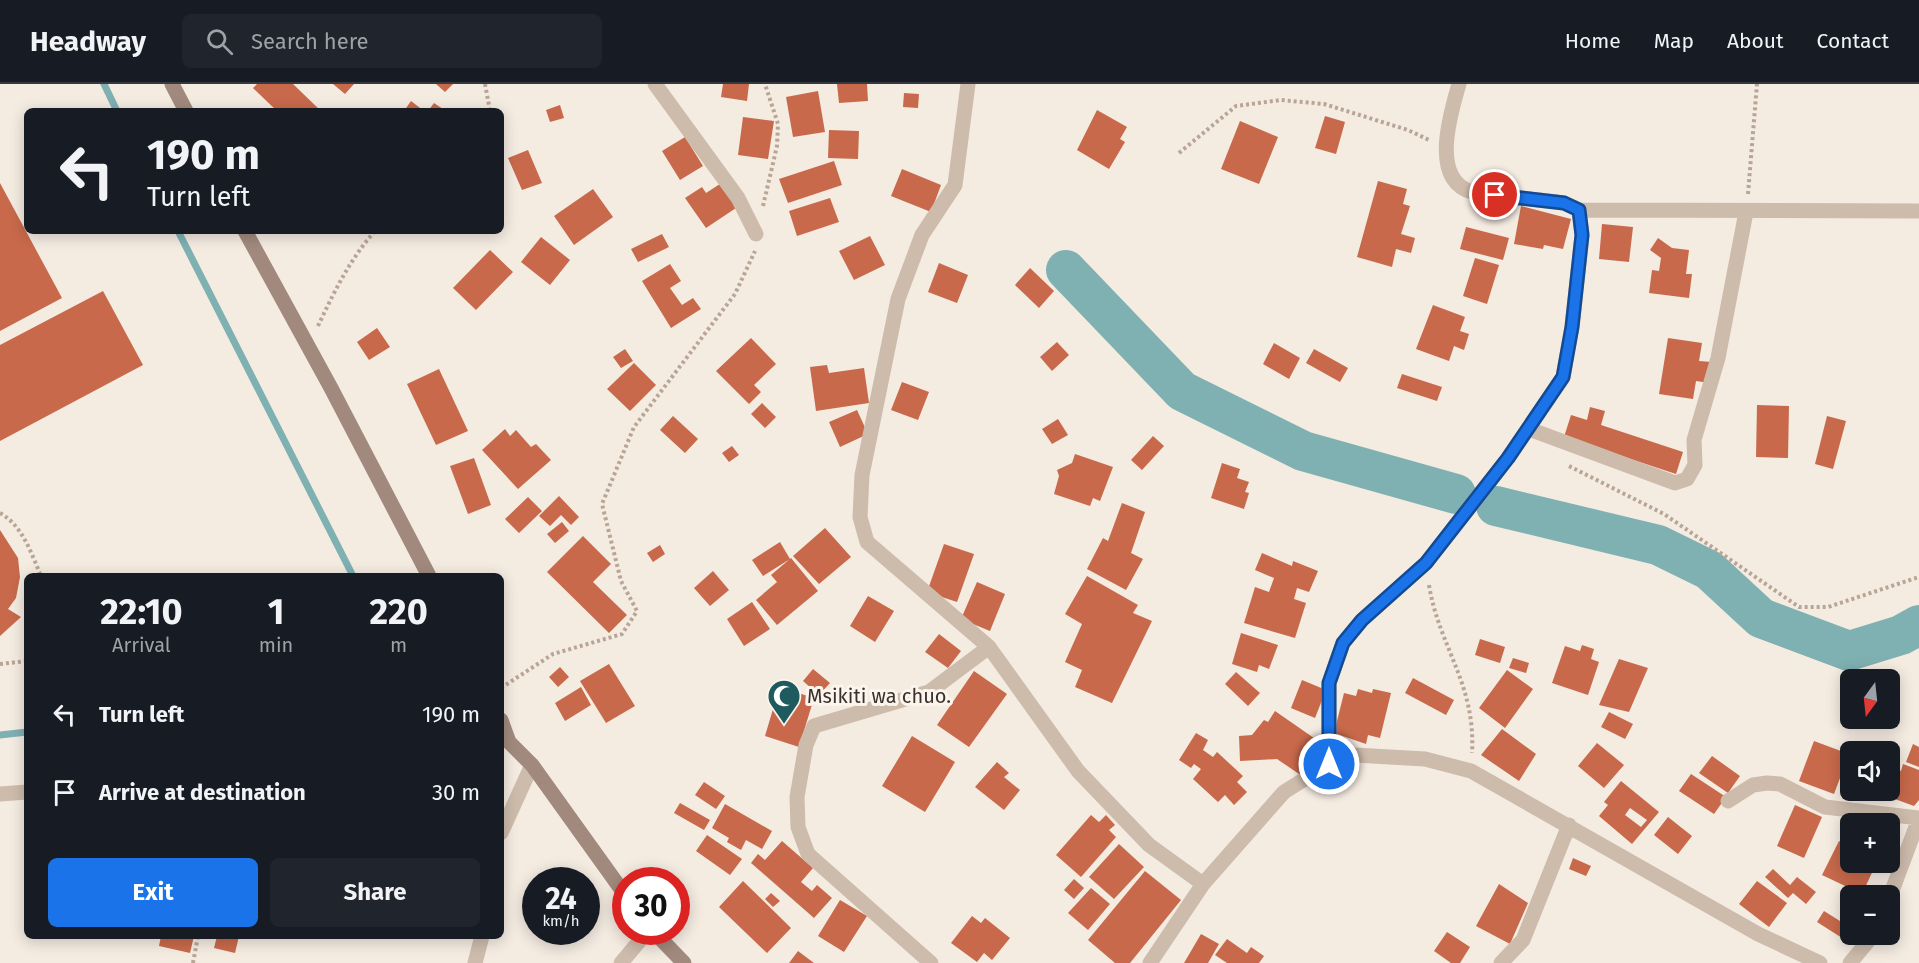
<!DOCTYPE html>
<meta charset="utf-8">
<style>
body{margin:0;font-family:"Fira Sans",sans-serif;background:#20242c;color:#f1f3f6;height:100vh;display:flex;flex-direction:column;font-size:22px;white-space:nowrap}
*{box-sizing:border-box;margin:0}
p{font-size:20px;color:#9ea1a6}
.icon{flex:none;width:33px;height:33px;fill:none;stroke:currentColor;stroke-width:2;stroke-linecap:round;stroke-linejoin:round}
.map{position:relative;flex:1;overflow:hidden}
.panel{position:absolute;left:24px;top:489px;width:480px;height:366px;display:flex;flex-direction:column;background:#171b24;border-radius:9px;box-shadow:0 3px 15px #0003}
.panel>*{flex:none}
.guide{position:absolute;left:24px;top:24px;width:480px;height:126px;border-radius:9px;box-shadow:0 3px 15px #0003;background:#171b24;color:#f1f3f6;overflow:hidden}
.needle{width:39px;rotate:195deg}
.controls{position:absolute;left:1840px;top:585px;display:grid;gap:12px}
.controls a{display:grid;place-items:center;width:60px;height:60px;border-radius:9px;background:#171b24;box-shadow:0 3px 15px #0003;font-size:30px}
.speed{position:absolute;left:522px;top:783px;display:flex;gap:12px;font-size:30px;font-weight:700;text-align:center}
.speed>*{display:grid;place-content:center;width:78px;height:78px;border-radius:50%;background:#171b24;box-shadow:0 3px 15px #0003;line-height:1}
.speed small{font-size:15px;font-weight:400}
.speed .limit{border:9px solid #d22;background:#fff;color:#111}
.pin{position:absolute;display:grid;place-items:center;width:51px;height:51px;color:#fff;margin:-26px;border:3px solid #fff;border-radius:50%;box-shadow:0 2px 6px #0007}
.me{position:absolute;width:66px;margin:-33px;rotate:0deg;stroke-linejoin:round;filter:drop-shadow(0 0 4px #0008)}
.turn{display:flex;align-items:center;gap:21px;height:126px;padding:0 24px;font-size:27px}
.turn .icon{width:78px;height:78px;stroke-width:2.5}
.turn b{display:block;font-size:42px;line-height:51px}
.eta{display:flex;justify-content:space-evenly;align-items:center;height:102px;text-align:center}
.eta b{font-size:36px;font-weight:700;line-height:42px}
.primary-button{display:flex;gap:12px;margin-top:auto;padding:12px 24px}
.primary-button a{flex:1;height:69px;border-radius:9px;background:#1a73e8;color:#fff;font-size:24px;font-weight:700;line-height:69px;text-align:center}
.primary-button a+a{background:#20242c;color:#f1f3f6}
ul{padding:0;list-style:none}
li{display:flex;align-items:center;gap:18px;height:78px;padding:0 24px}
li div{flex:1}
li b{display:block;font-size:22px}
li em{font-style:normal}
header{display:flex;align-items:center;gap:36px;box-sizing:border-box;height:84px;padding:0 30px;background:#171b24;border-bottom:2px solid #363941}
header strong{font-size:28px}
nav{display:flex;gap:33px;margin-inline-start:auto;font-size:21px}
.search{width:420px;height:54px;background:#20242c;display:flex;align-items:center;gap:15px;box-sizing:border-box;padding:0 21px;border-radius:9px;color:#9ea1a6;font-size:22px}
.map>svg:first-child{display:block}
</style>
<header>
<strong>Headway</strong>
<div class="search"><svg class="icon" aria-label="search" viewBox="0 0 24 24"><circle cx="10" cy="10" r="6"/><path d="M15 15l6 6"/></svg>Search here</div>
<nav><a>Home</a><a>Map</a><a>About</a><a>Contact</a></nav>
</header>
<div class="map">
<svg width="1919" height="879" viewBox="0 0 1919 879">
<rect width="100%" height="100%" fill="#f4ebe1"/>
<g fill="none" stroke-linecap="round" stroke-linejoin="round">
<!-- stream -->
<path stroke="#7fb0b2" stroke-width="7" d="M104 0 117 27
M178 147 353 492
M0 651 27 648"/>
<!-- river -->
<path stroke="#7fb0b2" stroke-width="40" d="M1066 186 1182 307 1303 367 1456 410
M1496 422 1658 461 1709 486 1761 534 1849 567 1901 551 1919 541"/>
</g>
<!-- building -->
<path fill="#c8694b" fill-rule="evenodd" d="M257 0H293L321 27H277L253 4Z
M333 0H354L345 10Z
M436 0H453L445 8Z
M723 0H749L747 17 721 13Z
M837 0H867L868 17 839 19Z
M818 7 825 48 793 53 786 13Z
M904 9 919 10 918 24 903 23Z
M411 17 424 27H404Z
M434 19 446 27H428Z
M560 21 564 34 550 38 546 26Z
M1097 26 1127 43 1120 55 1125 58 1109 85 1077 66Z
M1325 32 1345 38 1336 70 1315 64Z
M743 33 774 37 768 75 738 71Z
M1240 37 1278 53 1259 100 1221 85Z
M829 46 859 47 858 75 828 74Z
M685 53 703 82 680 96 662 67Z
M528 66 542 99 522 106 508 74Z
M834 77 842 101 788 119 779 95Z
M902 85 941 101 931 128 891 112Z
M1378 97 1407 105 1403 120 1410 122 1401 150 1415 154 1411 169 1396 165 1392 183 1357 173Z
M723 98 739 122 706 144 685 114 702 103 706 109Z
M0 99 62 214 0 247Z
M593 105 613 133 574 161 554 132Z
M830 114 839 138 797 152 789 127Z
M1521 122 1571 135 1563 165 1544 161 1543 165 1514 160Z
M1602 140 1633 143 1629 178 1599 175Z
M1466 143 1509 154 1503 176 1460 165Z
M662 150 669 163 638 178 631 165Z
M870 152 885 181 854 196 839 167Z
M541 153 570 176 550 201 521 178Z
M1658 154 1672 164 1689 166 1686 190H1692L1689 214 1649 209 1652 186 1659 187 1661 174 1650 166Z
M490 166 513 188 476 226 453 204Z
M1475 174 1499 181 1487 220 1463 212Z
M939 179 968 191 957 219 928 208Z
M670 180 681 197 670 204 682 221 693 214 701 225 671 244 642 197Z
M1030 184 1054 207 1039 224 1015 201Z
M103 207 143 281 0 357V261Z
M1433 221 1465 233 1460 247 1469 250 1464 266 1454 262 1449 277 1416 265Z
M377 244 390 263 369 276 357 258Z
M751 254 776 280 754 301 761 308 749 320 716 287Z
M1668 254 1702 259 1699 277 1712 278 1710 299 1696 297 1693 315 1659 310Z
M1057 258 1069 271 1052 287 1040 273Z
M1274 259 1300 274 1289 295 1263 280Z
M625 265 633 277 621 284 613 273Z
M1314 265 1348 284 1340 298 1306 279Z
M634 279 656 301 630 327 607 305Z
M827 281 829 289 864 284 869 319 816 327 810 283Z
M439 285 468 347 436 361 407 300Z
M1402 290 1442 303 1437 317 1397 304Z
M902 298 929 308 918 336 891 326Z
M762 319 776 333 765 344 751 330Z
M1757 321 1789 322 1788 374 1756 373Z
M1590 323 1605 327 1601 341 1683 368 1676 390 1564 353 1571 331 1587 336Z
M857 326 868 350 840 363 829 338Z
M673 332 698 355 685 369 660 346Z
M1827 332 1846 337 1833 385 1815 380Z
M1058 335 1068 351 1052 360 1042 345Z
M505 345 510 352 516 346 531 363 536 360 551 376 518 405 482 366Z
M1153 352 1164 362 1142 386 1131 376Z
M732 362 739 371 729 378 722 369Z
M1075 370 1113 383 1100 417 1093 414 1090 422 1054 410 1059 392 1057 386 1072 379Z
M474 374 491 421 468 430 450 382Z
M1222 379 1240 385 1237 394 1249 398 1245 408 1249 409 1244 425 1211 414Z
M559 412 579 433 571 441 561 431 550 442 539 432Z
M528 413 542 427 519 449 505 435Z
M1122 419 1145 428 1131 469 1143 475 1126 506 1087 485 1103 454 1108 457Z
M562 438 569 447 555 459 547 450Z
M825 444 851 473 819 500 793 472Z
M0 446 18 474 20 493 16 514 8 525 21 533 0 552Z
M583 452 611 480 593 498 627 531 609 549 547 488Z
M780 458 790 475 763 492 752 476Z
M944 460 974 470 957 518 927 508Z
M660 461 665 470 653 478 647 469Z
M1262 469 1292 482 1293 477 1318 487 1309 508 1297 504 1294 515 1306 519 1295 554 1244 539 1255 503 1269 508 1274 494 1255 486Z
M791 474 818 507 777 541 756 516 777 498 771 491Z
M713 487 729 506 710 522 694 504Z
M1087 492 1138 521 1133 529 1152 537 1112 619 1075 603 1082 586 1065 578 1082 540 1065 530Z
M977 498 1005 510 990 547 961 535Z
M868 512 894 527 875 558 850 542Z
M752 518 770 545 744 562 727 535Z
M1241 549 1278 561 1269 585 1259 581 1257 588 1232 580Z
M939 550 961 567 948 584 925 568Z
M1480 555 1505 563 1500 579 1475 571Z
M1582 561 1594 565 1591 575 1599 578 1588 611 1552 599 1565 562 1580 567Z
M1513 574 1529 579 1526 589 1509 584Z
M1619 575 1648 584 1629 628 1599 621Z
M609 580 635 622 606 639 580 597Z
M560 583 569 593 558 603 549 593Z
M813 585 830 599 819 611 803 597Z
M1507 586 1533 605 1505 644 1479 624Z
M974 587 1007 610 969 663 937 641Z
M1236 588 1260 609 1248 622 1225 600Z
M1413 594 1454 616 1446 631 1405 609Z
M1302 596 1326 606 1315 634 1291 624Z
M581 603 591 621 565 637 555 619Z
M1358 605 1372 609 1373 605 1391 609 1380 654 1368 651 1366 660 1334 649 1344 609 1356 612Z
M792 607 814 614 799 663 765 652 776 615 789 619Z
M1275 627 1324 661 1302 692 1277 675 1240 677 1239 652 1252 651 1264 636 1268 638Z
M1609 628 1633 640 1625 655 1601 643Z
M1502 645 1536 670 1519 697 1481 671Z
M1196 649 1208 656 1203 666 1213 673 1217 668 1243 692 1237 698 1247 708 1234 721 1225 711 1218 718 1193 695 1201 685 1194 680 1191 684 1179 676Z
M912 652 955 678 925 728 882 702Z
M1814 657 1849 670 1834 710 1799 697Z
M1597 659 1624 681 1604 704 1578 682Z
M1913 660 1919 663V683L1906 678Z
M1712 672 1740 692 1728 709 1699 689Z
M997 678 1009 689 1004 693 1020 706 1004 726 975 703Z
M1903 680 1919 686V716L1914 722 1873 707 1890 706V683L1901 687Z
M1691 690 1726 713 1714 730 1679 707Z
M1621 697 1659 728 1632 760 1599 732 1608 721 1604 718ZM1630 724 1647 736 1641 743 1625 731Z
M704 698 725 712 716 725 695 711Z
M680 719 710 736 704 746 674 729Z
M725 720 772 747 762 765 746 756 741 766 727 758 729 754 712 744Z
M1795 721 1822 733 1804 774 1777 762Z
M1091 731 1099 738 1106 731 1115 741 1109 746 1116 753 1081 793 1056 771Z
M1668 733 1692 752 1678 770 1654 751Z
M707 751 742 775 730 791 696 767Z
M782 757 813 784 801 798 812 807 817 801 832 814 814 834 751 779 758 770 765 776Z
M1839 757 1851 763V778H1877L1862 810 1822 791Z
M1119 760 1144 783 1114 815 1089 793Z
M1573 774 1591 782 1586 792 1569 785Z
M1773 785 1790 801 1797 793 1816 808 1806 820 1793 809 1788 814 1765 793Z
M1145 787 1181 816 1130 879H1115L1088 856Z
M1074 795 1084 804 1074 815 1064 806Z
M743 797 791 844 767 869 719 823Z
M1757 797 1787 819 1769 843 1739 820Z
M1499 800 1528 819 1510 860 1476 842Z
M1091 804 1110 820 1088 846 1068 829Z
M771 809 780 817 773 823 765 815Z
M840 816 867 832 844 868 818 852Z
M1824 827 1848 842 1851 835V850H1867L1862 861 1851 856 1850 859 1817 838Z
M972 832 981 839 985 834 1010 854 992 876 984 869 977 878 951 859Z
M1447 848 1470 863 1460 879H1451L1434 867Z
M1201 850 1219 860 1208 879H1184Z
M161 852H194L190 869 159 862Z
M217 852H239L235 869 214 864Z
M1227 855 1247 869 1251 863 1264 872 1259 879H1227L1215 871Z
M798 867 814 879H789Z"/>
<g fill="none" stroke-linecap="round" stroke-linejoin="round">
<!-- path -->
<path stroke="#b9a596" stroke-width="4" stroke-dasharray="3 3" stroke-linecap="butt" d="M485 0 490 27
M1179 69 1236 22 1281 16 1324 20 1408 46 1429 56
M1748 110 1757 0
M763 122 777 62 778 40 765 0
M318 242C334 208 350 175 375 147
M1569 382 1664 430 1799 523H1828L1919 493
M0 429C23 442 31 469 41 492
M1429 501C1439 563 1476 600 1472 669
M0 580 27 577
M501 604 553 570 622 550 637 527 621 497 602 420 634 343 735 210 755 167
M193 879 198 852"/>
<!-- street -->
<path stroke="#cdbbac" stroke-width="15" d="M655 0 738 114 756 150
M968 0 955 101 922 151 898 215 862 391 860 433 867 458 989 563 1078 687 1149 761 1203 800
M1579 126 1919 127
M1529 345 1675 399 1687 395 1695 381 1694 356 1718 274 1746 128
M1329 680 1355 671 1425 675 1471 687 1758 850 1820 879
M0 710 27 708
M1728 717 1753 701 1767 699 1780 700 1825 723 1919 734
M501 749 532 681
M1890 812 1919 735
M475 879 482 852
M621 879 647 848
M931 879 808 770 798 743 797 713 806 661 814 642 929 608 989 563
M1150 879 1203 800 1284 708 1329 680V599L1343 559 1362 536 1426 479 1508 374 1563 293 1572 243 1582 151 1579 126 1564 119 1472 108C1430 96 1450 31 1459 0
M1501 879 1523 856 1569 741
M1850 879 1874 850"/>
<!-- secondary -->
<path stroke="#a18a7d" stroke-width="15" d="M172 0 186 27
M245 147 331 304 429 492
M501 636 509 658 532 681 626 812
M654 848 684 879"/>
</g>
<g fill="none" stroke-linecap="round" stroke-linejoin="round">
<!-- route casing -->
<g stroke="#114b97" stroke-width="15">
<path id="route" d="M1329 680V599L1343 559 1362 536 1426 479 1508 374 1563 293 1572 243 1582 151 1579 126 1564 119 1495 111"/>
</g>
<!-- route -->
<use href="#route" stroke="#1a73e8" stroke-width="10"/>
</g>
<!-- icons -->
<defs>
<g id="mosque-pin" transform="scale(1.725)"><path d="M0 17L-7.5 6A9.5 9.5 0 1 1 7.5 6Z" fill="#1f5a5e" stroke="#fbf5ee"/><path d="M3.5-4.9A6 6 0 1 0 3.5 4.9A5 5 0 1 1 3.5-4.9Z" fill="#fff"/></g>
</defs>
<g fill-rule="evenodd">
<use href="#mosque-pin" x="784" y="612"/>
</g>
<g text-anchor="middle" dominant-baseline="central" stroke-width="6" stroke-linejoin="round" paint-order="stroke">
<!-- poi labels -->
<g font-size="20" fill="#3b302b" stroke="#fbf5ee" text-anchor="start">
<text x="807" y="612">Msikiti wa chuo.</text>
</g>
</g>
</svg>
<div class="controls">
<a><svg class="needle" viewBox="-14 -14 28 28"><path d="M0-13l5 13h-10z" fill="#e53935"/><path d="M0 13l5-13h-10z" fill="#9ea1a6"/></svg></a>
<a><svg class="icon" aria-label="sound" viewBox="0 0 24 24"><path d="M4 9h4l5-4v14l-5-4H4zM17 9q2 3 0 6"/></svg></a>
<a>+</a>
<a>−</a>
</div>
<div class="speed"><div>24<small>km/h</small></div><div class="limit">30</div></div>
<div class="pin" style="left:1495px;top:111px;background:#d93025"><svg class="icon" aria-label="arrive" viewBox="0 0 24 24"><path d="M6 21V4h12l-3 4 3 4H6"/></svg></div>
<svg class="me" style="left:1329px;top:680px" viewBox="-20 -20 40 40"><circle r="17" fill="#1a73e8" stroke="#fff" stroke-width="3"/><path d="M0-11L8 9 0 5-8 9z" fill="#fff"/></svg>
<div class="guide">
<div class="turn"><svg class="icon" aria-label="left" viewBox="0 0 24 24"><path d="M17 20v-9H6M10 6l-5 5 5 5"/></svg><div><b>190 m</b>Turn left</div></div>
</div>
<section class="panel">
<div class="eta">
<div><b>22:10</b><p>Arrival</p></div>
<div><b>1</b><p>min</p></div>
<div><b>220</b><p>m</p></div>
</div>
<ul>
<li><svg class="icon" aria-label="left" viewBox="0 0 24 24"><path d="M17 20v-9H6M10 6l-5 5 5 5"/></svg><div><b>Turn left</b></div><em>190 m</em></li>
<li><svg class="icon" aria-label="arrive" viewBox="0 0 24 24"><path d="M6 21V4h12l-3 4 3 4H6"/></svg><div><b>Arrive at destination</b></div><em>30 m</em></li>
</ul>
<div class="primary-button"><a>Exit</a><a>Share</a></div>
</section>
</div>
